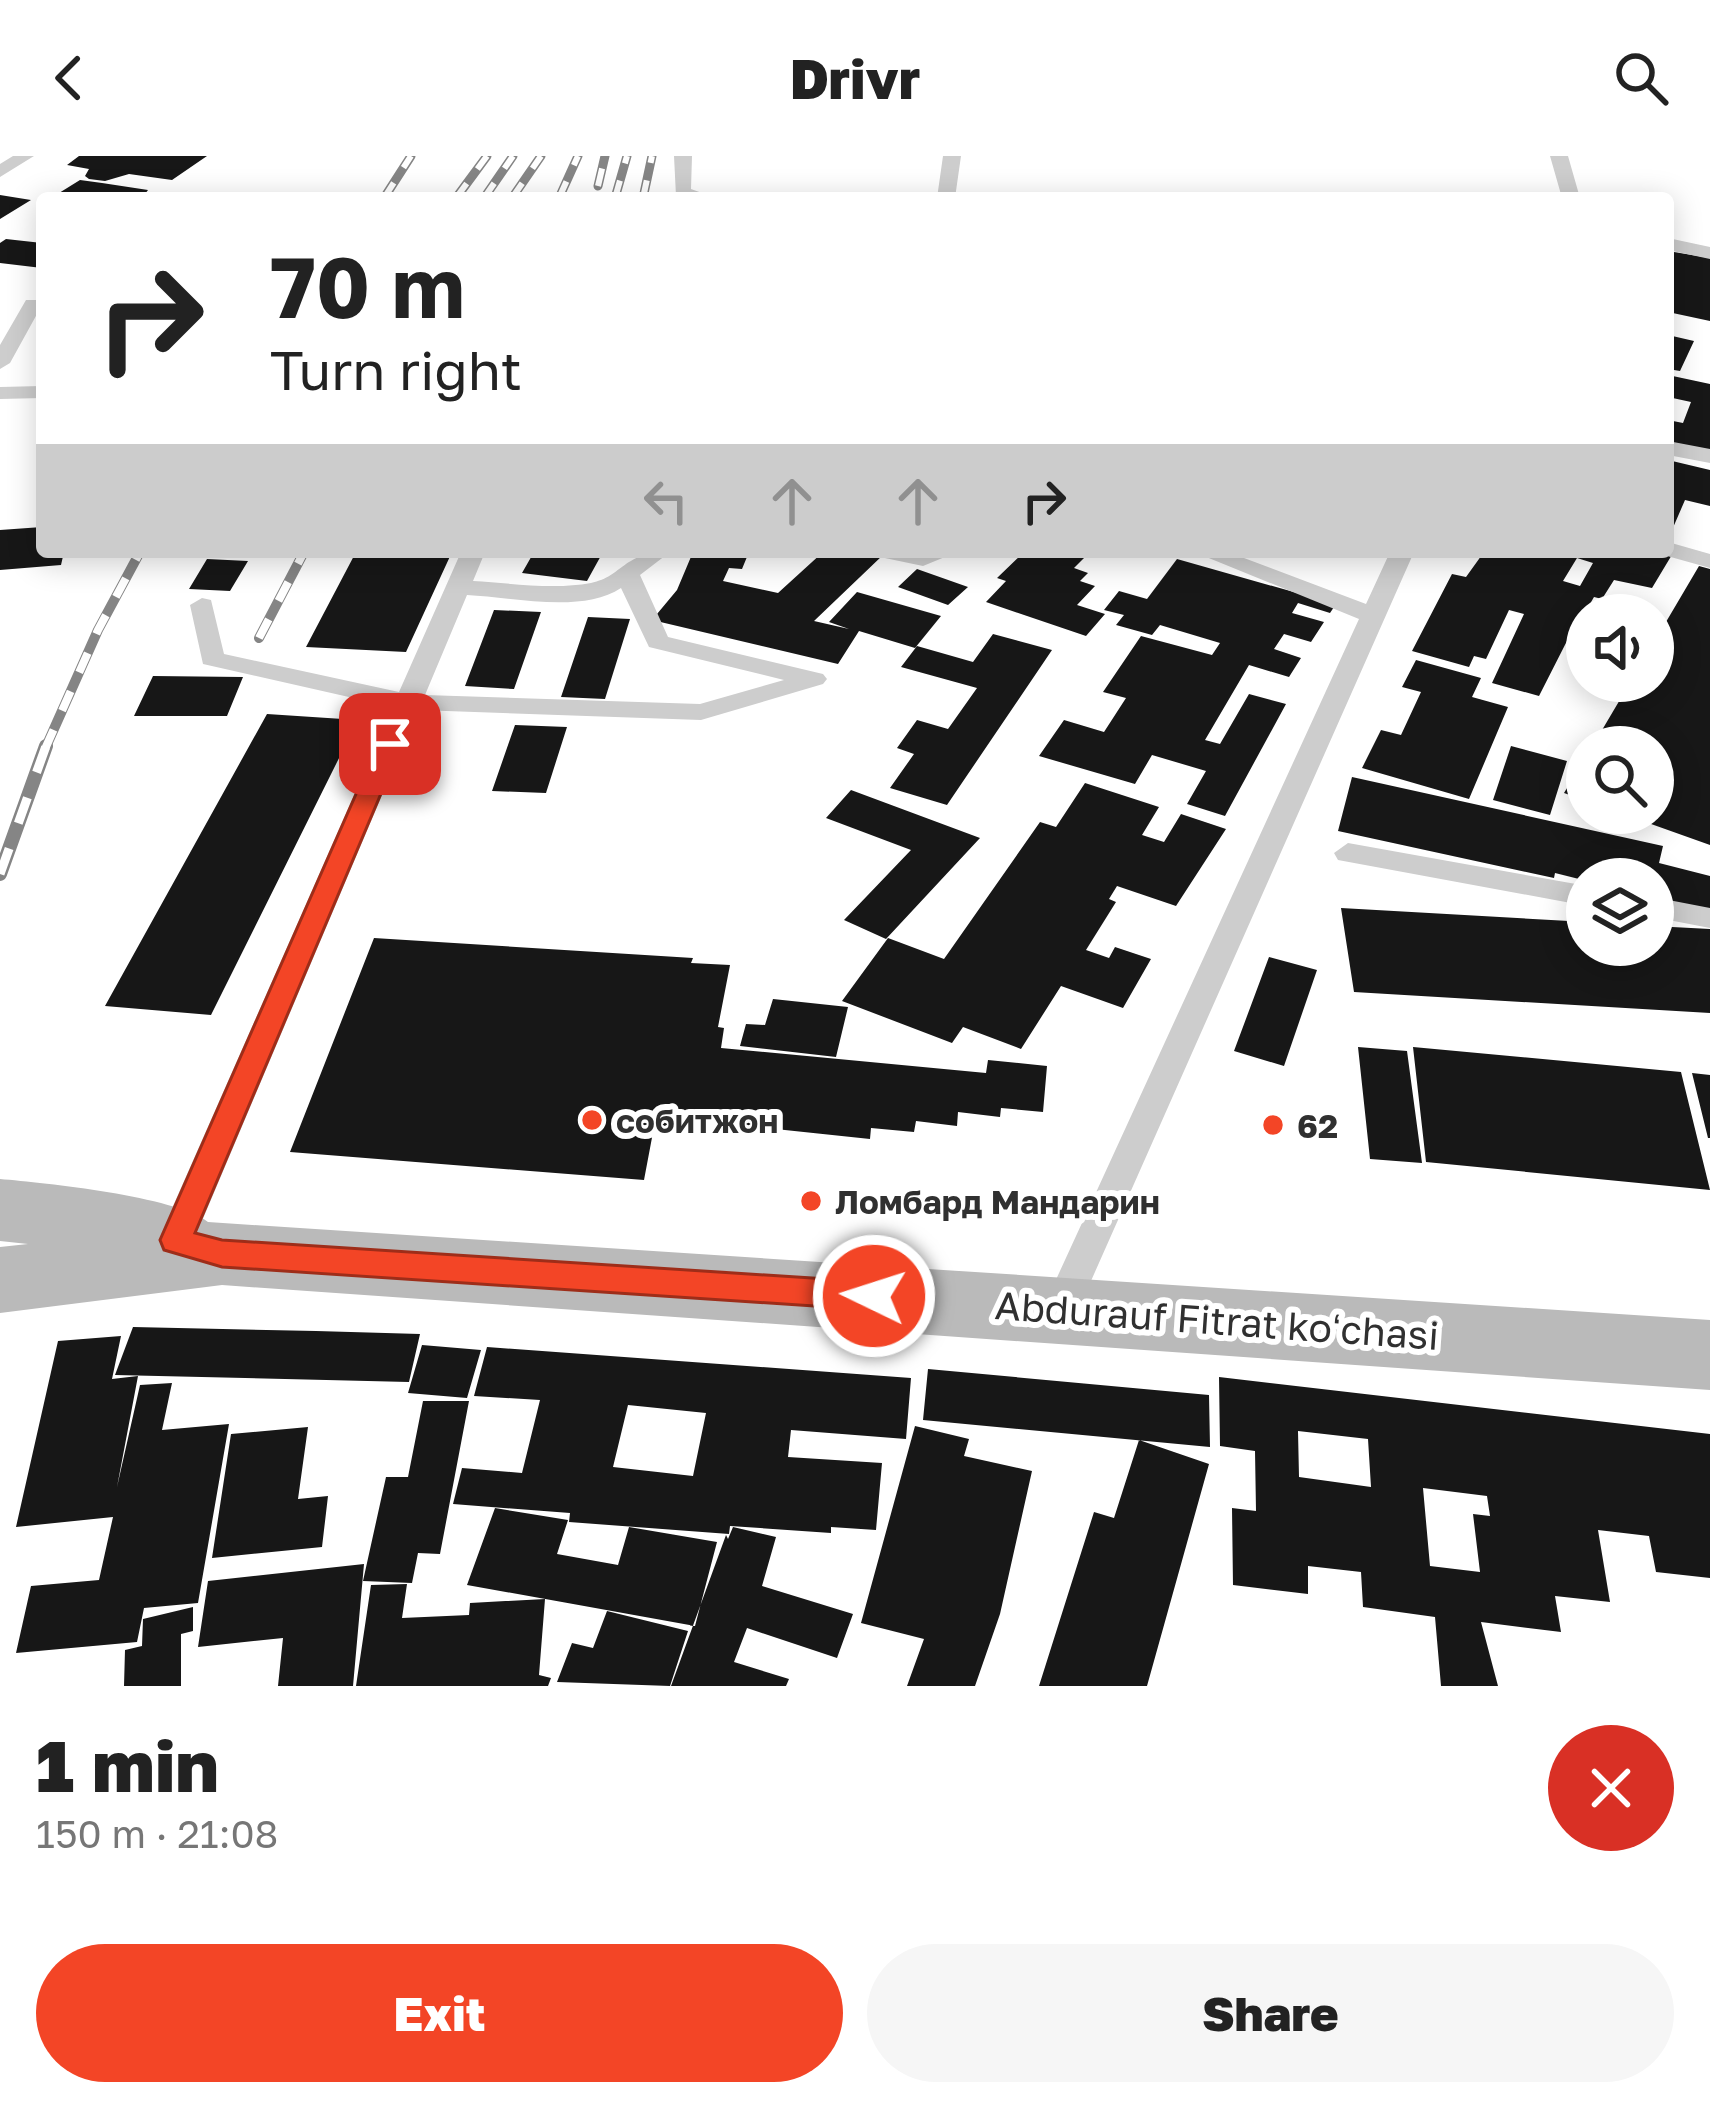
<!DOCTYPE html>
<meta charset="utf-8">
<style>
body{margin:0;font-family:"Golos Text",sans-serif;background:#f6f6f6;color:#222;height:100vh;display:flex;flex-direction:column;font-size:45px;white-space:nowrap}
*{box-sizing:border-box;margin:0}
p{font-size:39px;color:#767676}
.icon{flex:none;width:66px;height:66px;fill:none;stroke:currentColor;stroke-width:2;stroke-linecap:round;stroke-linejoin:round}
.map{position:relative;height:1530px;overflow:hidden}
.side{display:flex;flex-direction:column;background:#fff;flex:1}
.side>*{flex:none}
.hud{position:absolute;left:36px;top:36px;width:1638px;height:366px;border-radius:12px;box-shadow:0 6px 30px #0003;background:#fff;color:#222;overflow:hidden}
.buttons{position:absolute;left:1566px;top:438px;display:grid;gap:24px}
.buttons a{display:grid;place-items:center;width:108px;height:108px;border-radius:50%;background:#fff;box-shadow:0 6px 30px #0003;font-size:60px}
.pin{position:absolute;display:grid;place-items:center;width:102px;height:102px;color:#fff;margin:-51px;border-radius:24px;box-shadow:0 6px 18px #0006}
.me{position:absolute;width:132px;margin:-66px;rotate:274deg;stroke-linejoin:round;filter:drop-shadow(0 0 9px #0008)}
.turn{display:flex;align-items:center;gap:42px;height:252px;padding:0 36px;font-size:54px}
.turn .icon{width:156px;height:156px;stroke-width:2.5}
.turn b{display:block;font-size:84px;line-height:102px}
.lanes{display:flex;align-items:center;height:114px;padding:0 36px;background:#0003;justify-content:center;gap:60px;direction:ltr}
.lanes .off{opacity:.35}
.round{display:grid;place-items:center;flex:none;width:126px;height:126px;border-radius:63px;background:#f6f6f6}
.headline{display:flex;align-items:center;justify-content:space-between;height:204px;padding:0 36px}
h1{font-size:72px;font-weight:800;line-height:90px}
.action{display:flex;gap:24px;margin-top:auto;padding:24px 36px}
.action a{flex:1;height:138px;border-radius:72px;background:#f34526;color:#fff;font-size:48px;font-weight:800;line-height:138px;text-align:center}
.action a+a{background:#f6f6f6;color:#222}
header{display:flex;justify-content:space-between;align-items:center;height:156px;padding:0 36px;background:#fff;font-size:54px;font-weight:800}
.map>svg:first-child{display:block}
</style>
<header><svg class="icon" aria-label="back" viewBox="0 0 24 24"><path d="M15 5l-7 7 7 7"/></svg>Drivr<svg class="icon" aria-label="search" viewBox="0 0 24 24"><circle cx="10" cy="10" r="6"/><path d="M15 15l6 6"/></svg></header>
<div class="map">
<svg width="1710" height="1530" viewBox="0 0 1710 1530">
<rect width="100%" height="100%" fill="#fff"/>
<!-- building -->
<path fill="#171717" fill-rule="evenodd" d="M79 0H207L172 24 129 18 105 25 89 23 85 20 89 13 67 9Z
M80 24 102 27 148 34 142 42H51Z
M0 39 31 44 0 63Z
M6 83 42 87V112L0 107V87Z
M1668 95 1710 102V165L1668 156Z
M1668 179 1694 185 1680 215 1668 213Z
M1668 219 1710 228V298L1668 288V264L1683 267 1691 246 1668 241Z
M1668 304 1710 314V350L1685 344 1672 374 1668 373Z
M42 371V396H64L61 409 0 414V374Z
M356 396H452L406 496 306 491Z
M534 396H603L587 425 522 417Z
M693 396H749L742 413 729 412 723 425 778 437 823 396H874L883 399 814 465 849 473 829 466 857 436 941 460 915 492 859 475 838 508 652 464 677 434Z
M1024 396H1090L1074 412 1088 417 1080 425 1095 430 1077 449 1105 458 1086 480 986 446 1006 425 997 422Z
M1484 396H1669L1673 397 1652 432 1614 424 1602 443 1594 441 1587 453 1603 459H1587V483L1570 479 1539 540 1492 527 1524 458 1509 454 1486 503 1474 500 1469 511 1412 495 1452 418 1466 421ZM1577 402 1593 407 1580 430 1563 425Z
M207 403 248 405 230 435 189 433Z
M1177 403 1336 448 1330 457 1298 447 1292 457 1324 466 1311 486 1284 478 1274 493 1301 502 1289 521 1249 509 1205 584 1220 588 1249 538 1286 548 1225 660 1187 648 1206 615 1152 599 1135 628 1039 600 1064 564 1104 576 1126 542 1103 536 1141 480 1212 499 1220 487 1160 469 1152 479 1116 469 1124 459 1104 454 1119 435 1147 443Z
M1699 410 1710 413V689L1623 658 1653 657V591H1592L1631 525H1653V488Z
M917 413 968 431 948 449 898 431Z
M494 454 541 456 514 533 465 530Z
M588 461 630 463 605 543 561 541Z
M993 478 1052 494 947 649 890 632 914 598 897 592 917 564 948 573 977 532 901 511 917 490 973 506Z
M1416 504 1481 522 1472 541 1508 551 1469 643 1362 612 1381 574 1401 579 1421 536 1402 531Z
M153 520 243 521 227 560H134Z
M267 558 358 564 211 859 105 850Z
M515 569 567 571 546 637 492 635Z
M1511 590 1567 605 1550 659 1493 644Z
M1587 599V645L1564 637Z
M1352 621 1663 690 1659 707 1710 720V757L1653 742V723L1587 725 1555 717 1554 722 1338 675Z
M1085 627 1159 651 1142 679 1164 686 1181 658 1226 673 1176 750 1117 730 1109 743 1116 746 1086 794 1109 802 1115 791 1151 803 1123 852 1061 830 1021 893 963 871 952 887 842 845 888 782 944 803 1040 666 1056 671Z
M851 634 980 682 886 783 844 764 911 694 826 662Z
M1341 752 1587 766V789H1653V770L1710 773V857L1354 836Z
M374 782 693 802 691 807 730 809 718 871 724 872 721 892 986 917 988 904 1047 910 1043 956 1001 952 1000 961 958 956 957 970 916 965 914 976 871 972 870 983 766 972V978L654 971 644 1024 290 996Z
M1269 801 1317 814 1284 910 1234 895Z
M773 843 848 851 836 901 740 890 746 868 765 869Z
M1358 891 1407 895 1422 1007 1370 1003Z
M1413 891 1681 916 1710 1034 1426 1006Z
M1692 917 1710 919V982H1708Z
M133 1171 316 1175 420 1178 409 1226 115 1219Z
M121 1180 112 1223 138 1220 117 1331 140 1229 172 1227 162 1274 229 1268 198 1447 144 1452 137 1486 16 1497 31 1430 99 1424 113 1361 16 1371 58 1185Z
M422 1189 481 1194 467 1242 408 1237Z
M487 1191 911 1222 906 1283 791 1274 788 1301 882 1307 876 1374 831 1371V1377L730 1370 729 1378 569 1366 570 1357 453 1348 462 1312 522 1317 540 1244 474 1240ZM628 1249 706 1257 693 1320 613 1311Z
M928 1213 1209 1239 1210 1291 923 1264Z
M1219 1221 1710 1278V1422L1656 1416 1649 1380 1598 1374 1610 1446 1555 1440 1561 1476 1481 1466 1498 1530H1441L1435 1461 1363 1451 1361 1416 1308 1410V1438L1233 1429 1232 1352 1256 1355 1255 1295 1220 1290ZM1298 1275 1368 1283 1371 1331 1299 1321ZM1423 1332 1487 1340 1490 1360 1473 1358 1480 1416 1430 1410Z
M423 1245H469L440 1398 418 1397 412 1427 363 1425 386 1321H408Z
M915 1270 969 1283 964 1300 1032 1315 1000 1458 975 1530H907L924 1483 861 1467Z
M308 1271 298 1343 328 1340 322 1391 212 1402 231 1278Z
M1139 1284 1209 1308 1147 1530H1039L1094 1356 1114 1362Z
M495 1352 568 1364 557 1398 618 1409 629 1371 717 1386 695 1470 467 1429Z
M733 1371 776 1381 762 1430 853 1458 837 1502 747 1472 734 1506 789 1523 786 1530H671L726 1379 728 1383Z
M364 1408 353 1530H278L283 1482 198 1491 208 1425Z
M407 1428 402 1462 469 1459 470 1447 545 1443 539 1519 551 1522 548 1530H356L371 1429Z
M193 1451V1475L181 1478V1530H124L125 1494 142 1490 143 1463Z
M607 1455 688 1475 670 1530 557 1526 572 1487 593 1492Z"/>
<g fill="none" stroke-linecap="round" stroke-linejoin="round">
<!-- lane -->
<path fill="#cdcdcd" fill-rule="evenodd" d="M13 0H34L0 21V8Z
M674 0H692L691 33 716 42 676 40Z
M943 0H961L955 42H937Z
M1550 0H1568L1580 42H1562Z
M1668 82 1710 91V103L1668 94Z
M26 144H40L42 149 10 207 0 213V189Z
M42 230V242L0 243V231Z
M1668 285 1710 293V307L1668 299Z
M1668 386 1710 398V412L1660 398 1668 396Z
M461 396H485L473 425C511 427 553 434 591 427 624 420 622 396 670 396L640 419 668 481 823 518 827 523 823 528 701 564 418 554 194 1084 189 1094 176 1098 163 1094 158 1084 393 551 203 508 190 449 202 442 211 444 224 498 399 536ZM621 432 649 491 784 524 700 548 425 539 467 439C511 441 583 458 621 432Z
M876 396H957L923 410 880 401Z
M1194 396H1228L1366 448 1390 396H1414L1079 1152 1074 1163 1061 1167 1048 1163 1043 1152 1359 463Z
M1348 687 1587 730V750L1338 704 1334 697Z
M1653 741 1710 752V772L1653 761Z"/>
<!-- secondary -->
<path fill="#bababa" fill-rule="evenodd" d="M0 1023C45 1027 175 1040 208 1066L1710 1164V1234L222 1129 0 1157V1091L28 1088 0 1085Z"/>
<!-- rail-far2 casing -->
<g stroke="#858585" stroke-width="9">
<path id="rail-far2" d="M598 30 605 0
M384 42 411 0
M456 42 487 0
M484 42 513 0
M512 42 541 0
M559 42 578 0
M615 42 627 0
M643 42 652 0"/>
</g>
<!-- rail-far1 casing -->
<g stroke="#858585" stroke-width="10">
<path id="rail-far1" d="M259 482 304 396
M45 593 98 474 140 396"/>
</g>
<!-- rail casing -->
<g stroke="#858585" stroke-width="14">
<path id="rail" d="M0 718 46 590"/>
</g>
<!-- rail-far2 -->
<use href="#rail-far2" stroke="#fff" stroke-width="6" stroke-dasharray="18" stroke-linecap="butt"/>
<!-- rail-far1 -->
<use href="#rail-far1" stroke="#fff" stroke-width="8" stroke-dasharray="21" stroke-linecap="butt"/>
<!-- rail -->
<use href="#rail" stroke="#fff" stroke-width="9" stroke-dasharray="27" stroke-linecap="butt"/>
</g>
<!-- route -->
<path fill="#f34526" stroke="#9e2d19" stroke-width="3" d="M390 580 402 588 195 1077 222 1084 874 1126 886 1130 891 1140 886 1150 874 1154 222 1111 164 1094 160 1084 378 588Z"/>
<!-- markers -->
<g fill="#f34526" stroke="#fff" stroke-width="4.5">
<circle cx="592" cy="964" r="12"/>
<circle cx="1273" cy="969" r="12"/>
<circle cx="811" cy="1045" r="12"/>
</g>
<g text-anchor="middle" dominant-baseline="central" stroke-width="12" stroke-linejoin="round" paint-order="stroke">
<!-- poi labels -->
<g font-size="33" font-weight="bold" fill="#303030" stroke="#fff" text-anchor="start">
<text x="616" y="964">собитжон</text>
<text x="1297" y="969">62</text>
<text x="835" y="1045">Ломбард Мандарин</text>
</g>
<!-- near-street labels -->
<g font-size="39" fill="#303030" stroke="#fff">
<text transform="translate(1217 1164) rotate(4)">Abdurauf Fitrat koʻchasi</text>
</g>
</g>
</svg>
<div class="buttons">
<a><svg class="icon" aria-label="sound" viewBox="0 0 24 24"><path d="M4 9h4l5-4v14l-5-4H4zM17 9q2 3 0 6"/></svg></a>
<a><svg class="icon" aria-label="search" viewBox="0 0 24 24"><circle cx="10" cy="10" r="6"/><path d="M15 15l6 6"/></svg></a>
<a><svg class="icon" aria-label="layers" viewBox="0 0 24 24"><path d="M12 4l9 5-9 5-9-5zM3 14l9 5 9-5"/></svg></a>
</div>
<div class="pin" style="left:390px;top:588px;background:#d93025"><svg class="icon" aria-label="arrive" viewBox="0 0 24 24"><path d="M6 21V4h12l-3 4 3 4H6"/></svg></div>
<svg class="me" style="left:874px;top:1140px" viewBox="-20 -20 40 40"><circle r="17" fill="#f34526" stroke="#fff" stroke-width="3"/><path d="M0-11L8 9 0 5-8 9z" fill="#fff"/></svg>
<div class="hud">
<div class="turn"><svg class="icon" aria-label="right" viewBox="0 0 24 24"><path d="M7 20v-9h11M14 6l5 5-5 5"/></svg><div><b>70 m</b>Turn right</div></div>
<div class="lanes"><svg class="icon off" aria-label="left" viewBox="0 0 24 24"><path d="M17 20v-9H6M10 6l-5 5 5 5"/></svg><svg class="icon off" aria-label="ahead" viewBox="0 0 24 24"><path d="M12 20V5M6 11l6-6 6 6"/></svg><svg class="icon off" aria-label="ahead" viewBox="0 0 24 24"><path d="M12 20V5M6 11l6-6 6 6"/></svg><svg class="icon" aria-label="right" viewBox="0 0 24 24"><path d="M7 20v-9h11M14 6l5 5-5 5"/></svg></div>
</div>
</div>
<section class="side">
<div class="headline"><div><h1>1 min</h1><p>150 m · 21:08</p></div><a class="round" style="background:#d93025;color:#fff"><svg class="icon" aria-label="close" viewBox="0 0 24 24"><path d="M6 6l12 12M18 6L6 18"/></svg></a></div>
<div class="action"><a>Exit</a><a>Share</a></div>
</section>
